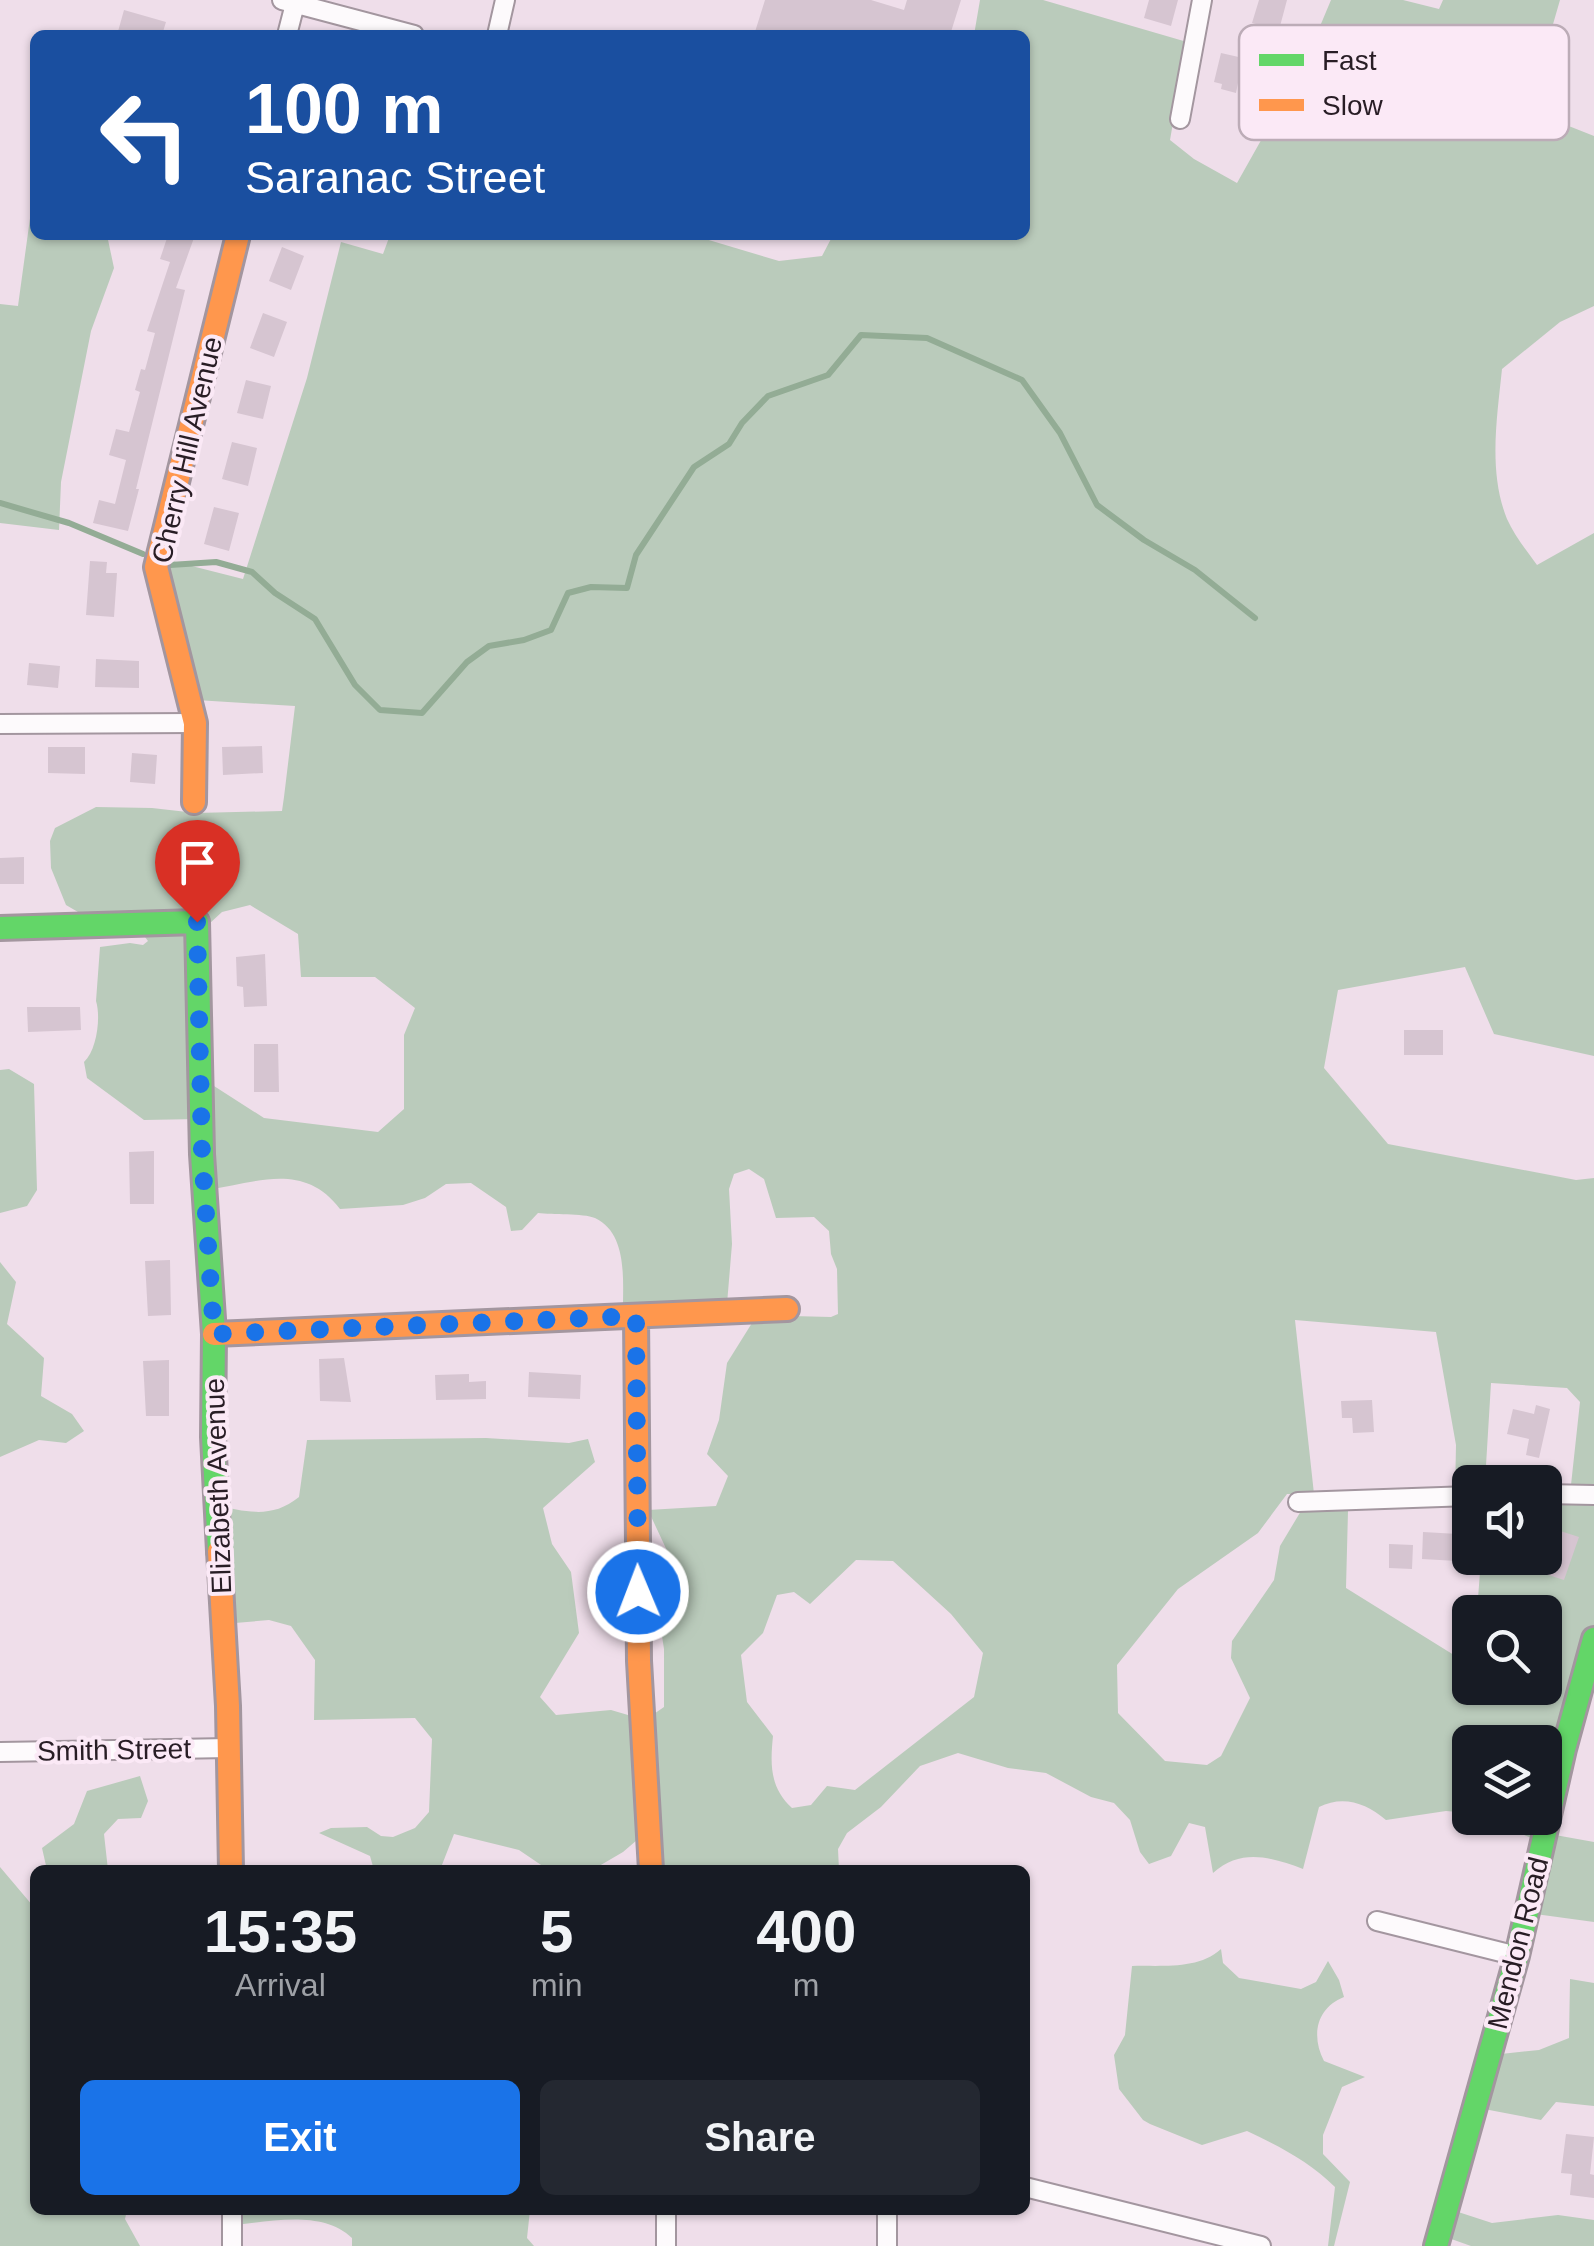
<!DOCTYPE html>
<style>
body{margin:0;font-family:Helvetica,sans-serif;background:#242831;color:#f1f3f6;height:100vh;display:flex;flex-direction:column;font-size:38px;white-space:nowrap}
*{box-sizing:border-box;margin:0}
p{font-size:32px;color:#9ea1a6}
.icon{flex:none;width:55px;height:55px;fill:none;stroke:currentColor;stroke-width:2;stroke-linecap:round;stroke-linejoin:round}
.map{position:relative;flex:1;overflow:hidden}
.details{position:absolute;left:30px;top:1865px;width:1000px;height:350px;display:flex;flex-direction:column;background:#171b24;border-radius:15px;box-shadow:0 2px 8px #0004}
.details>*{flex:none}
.top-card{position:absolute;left:30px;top:30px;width:1000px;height:210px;border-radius:15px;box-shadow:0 2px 8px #0004;background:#1a4fa0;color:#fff;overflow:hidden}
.fabs{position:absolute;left:1452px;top:1465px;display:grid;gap:20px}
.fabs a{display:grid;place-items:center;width:110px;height:110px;border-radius:15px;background:#171b24;box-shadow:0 2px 8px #0004;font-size:50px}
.pin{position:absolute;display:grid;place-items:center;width:85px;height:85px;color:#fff;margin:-102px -42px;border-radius:50% 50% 50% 0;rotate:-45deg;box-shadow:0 0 10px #0007}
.pin .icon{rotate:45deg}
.me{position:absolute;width:110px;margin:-55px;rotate:359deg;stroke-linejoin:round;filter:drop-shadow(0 0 8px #0008)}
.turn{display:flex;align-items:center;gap:35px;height:210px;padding:0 50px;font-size:45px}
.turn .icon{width:130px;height:130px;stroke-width:2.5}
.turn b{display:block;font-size:70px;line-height:85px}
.eta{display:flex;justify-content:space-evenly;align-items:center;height:170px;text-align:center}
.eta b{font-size:60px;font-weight:700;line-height:70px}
.action{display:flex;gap:20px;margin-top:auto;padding:20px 50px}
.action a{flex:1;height:115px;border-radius:15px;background:#1a73e8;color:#fff;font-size:40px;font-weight:700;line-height:115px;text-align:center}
.action a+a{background:#242831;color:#f1f3f6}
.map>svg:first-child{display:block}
</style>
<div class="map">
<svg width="1594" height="2246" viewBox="0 0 1594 2246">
<rect width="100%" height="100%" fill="#efdeea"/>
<!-- forest -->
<path fill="#bacbbb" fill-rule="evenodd" d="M980 0H1043L1187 42 1170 140 1194 159 1237 183 1305 62 1331 0H1403L1439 9 1443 0H1560L1549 38 1559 63 1546 117 1594 136V306L1560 322 1502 369C1497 418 1488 472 1507 519 1514 535 1527 551 1537 565L1594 533V1056L1494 1034 1465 967 1338 990 1324 1068 1388 1144 1576 1180 1594 1178V1655L1544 1833 1594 1842V1922L1528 1913 1539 1841 1481 1818H1545V1742H1470V1813L1446 1811 1386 1820C1366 1803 1343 1795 1319 1807L1303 1869C1271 1857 1241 1848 1213 1873L1205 1827 1189 1823 1171 1856 1149 1864 1140 1852 1130 1820 1114 1803 1091 1797 1046 1773 1008 1768 958 1753 920 1766 881 1807 847 1833 838 1849 839 1870H653L651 1828 623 1852 594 1869H547L519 1850 454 1834 440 1870H374L370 1856 319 1833 331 1828 367 1827 381 1836 393 1837 415 1828 429 1812 432 1739 415 1718 314 1720 315 1660 291 1626 269 1620 223 1624 215 1505C247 1512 272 1519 299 1497L307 1440 486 1438 569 1443 588 1439 595 1462 543 1508 552 1544 571 1572 579 1633 540 1697 556 1715 611 1710 645 1720 664 1707V1649L659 1617 677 1572 648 1510 716 1506 728 1476 707 1454 719 1420 727 1363 757 1315 831 1317 838 1314 837 1269 831 1254 829 1231 814 1217 776 1218 764 1179 749 1169 734 1174 729 1189 732 1244 727 1304 623 1307C623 1278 627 1233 595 1218 583 1213 552 1215 538 1213L522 1230 511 1231 506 1207 471 1183 446 1184 425 1198 403 1205 340 1209C304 1162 258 1182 207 1190L198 1119 144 1120 87 1078 84 1062C97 1050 101 1017 96 1001L100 947 130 943 143 945 148 941 142 933 90 919 66 905 51 868 50 841 55 828 96 807 152 808 196 813 282 811 284 797 295 706 196 700 160 558 243 579 307 378 341 242 383 254 390 235H692L779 261 822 256 833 235H1025V35H974ZM250 905 298 934 301 977H375L415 1008 404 1035V1109L378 1132 264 1118 200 1077 197 935 222 912ZM1295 1320 1436 1332 1456 1445 1455 1494 1470 1495V1482H1485L1491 1383 1567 1388 1580 1402 1570 1494 1545 1495V1558H1481L1477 1612H1545V1688H1470V1665L1346 1588 1348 1511H1301L1280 1546 1274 1580 1232 1641 1231 1658 1250 1698 1221 1756 1207 1765 1165 1761 1118 1713 1117 1665 1178 1589 1258 1533 1287 1494H1314ZM856 1560 893 1561 951 1614 983 1653 974 1697 855 1790 827 1786 811 1805 792 1808C770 1788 770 1765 773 1736L747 1702 741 1655 763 1633 777 1595 794 1592 810 1604Z
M35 182V235H107L114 268 91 331 61 482 59 530 0 523V304L18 306Z
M9 1069 34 1084 37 1190 27 1206 0 1213V1070Z
M0 1262 16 1282 7 1324 44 1358 41 1396 72 1414 84 1431 66 1443 39 1440 0 1457Z
M140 1776 148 1801 141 1818 118 1819 104 1834 108 1870H47L42 1848 74 1824 87 1791Z
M0 1867 33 1906 35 2210H127L125 2219 140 2246H0Z
M1221 1949 1223 1963 1239 1978 1301 1989 1316 1982 1328 1961 1339 1980 1344 1997C1316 2008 1311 2036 1324 2061L1365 2077 1342 2087 1323 2135V2154L1350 2182 1334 2246H1328L1335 2187C1310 2162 1279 2146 1247 2131L1202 2145 1150 2124 1143 2120 1119 2089 1114 2055 1125 2035 1132 1966C1162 1965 1198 1970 1221 1949Z
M1570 1979 1594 1983V2106L1556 2102 1541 2120 1484 2109 1501 2054 1539 2050 1569 2038Z
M1449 2209 1492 2223 1558 2215 1594 2220V2246H1471L1440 2235Z
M231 2210H530L527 2238 534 2246H352V2238C323 2210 272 2221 235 2225Z"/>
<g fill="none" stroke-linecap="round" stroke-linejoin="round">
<!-- stream -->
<path stroke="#93ac95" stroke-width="6" d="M0 503 69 523 143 554
M170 565 216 562 252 572 275 593 315 619 355 685 380 710 422 713 467 662 489 646 524 640 551 630 568 593 591 587 627 588 636 555 694 467 729 444 742 423 768 396 828 375 861 335 927 338 1022 380 1060 433 1097 505 1144 540 1195 570 1255 618"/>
</g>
<!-- building -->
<path fill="#d6c5d1" d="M765 0H871L904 10 907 0H961L950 35H754Z
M1149 0H1178L1171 26 1144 18Z
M1259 0H1287L1279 30 1252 23Z
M124 10 166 22 162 35H117Z
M1221 53 1243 58 1236 93 1221 89 1222 84 1214 82Z
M168 235H195L176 288 185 290 136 489H139L128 531 93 523 99 500 115 504 126 460 109 455 116 429 129 432 140 392 135 390 141 369 145 370 155 333 147 331 170 262 160 259Z
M282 247 304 256 291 290 269 281Z
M263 313 287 322 274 357 250 348Z
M246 380 271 386 263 419 237 413Z
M232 442 257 448 248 486 222 479Z
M214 507 239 513 229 551 204 544Z
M90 561 107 562 106 573H117L114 617 86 615Z
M96 659 139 661V688L95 687Z
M29 663 60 666 58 688 27 685Z
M262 746 263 773 223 775 222 747Z
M48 747H85V774L48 773Z
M132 753 157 755 155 784 130 782Z
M24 857V884H0V858Z
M265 954 267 1006 244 1007 243 987 237 986 236 957Z
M27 1007H80L81 1030 28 1032Z
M1404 1030H1443V1055H1404Z
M254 1044H278L279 1092H254Z
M154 1151V1204H130L129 1152Z
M170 1260 171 1315 148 1316 145 1261Z
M344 1358 351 1402 320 1401 319 1359Z
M169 1360V1416H146L143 1361Z
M529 1372 581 1375 580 1399 528 1397Z
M469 1374V1382L486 1381V1399L436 1400 435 1375Z
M1372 1400 1374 1432 1353 1433 1352 1418H1342L1341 1401Z
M1536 1405 1550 1409 1539 1458 1526 1455 1529 1439 1507 1434 1513 1409 1534 1414Z
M1554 1529 1579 1537 1564 1580 1539 1572Z
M1423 1532 1458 1534 1457 1561 1422 1559Z
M1389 1544 1413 1545 1412 1569 1389 1568Z
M1566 2134 1594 2137 1590 2174 1594 2175V2198L1570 2195 1572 2174 1561 2173Z"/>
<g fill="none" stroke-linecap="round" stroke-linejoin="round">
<!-- street casing -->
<g stroke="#a3969f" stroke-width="22">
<path id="street" d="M282 0 414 35
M287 35 296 0
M497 35 505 0
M1180 119 1202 0
M0 724 195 723
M1545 1494 1594 1495
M1298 1502 1470 1496
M0 1752 229 1748
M1377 1921 1517 1956
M1025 2187 1261 2246
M666 2210V2246
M887 2210V2246
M232 2246V2210"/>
</g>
<!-- fast casing -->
<g stroke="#a3969f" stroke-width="28">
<path id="fast" d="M0 928 197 922 202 1154 214 1334 213 1437 219 1551
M1436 2246 1517 1956 1564 1749 1594 1639"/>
</g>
<!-- slow casing -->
<g stroke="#a3969f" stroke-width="28">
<path id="slow" d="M194 802 195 723 156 567 238 235
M636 1316 639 1661 651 1870
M214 1334 787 1309
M219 1551 228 1706 231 1870"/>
</g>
<!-- street -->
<use href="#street" stroke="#fdfafc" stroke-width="18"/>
<!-- fast -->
<use href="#fast" stroke="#63d668" stroke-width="22"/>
<!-- slow -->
<use href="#slow" stroke="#ff974d" stroke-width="22"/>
</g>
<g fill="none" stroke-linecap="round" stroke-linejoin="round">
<!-- route -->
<path stroke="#1a73e8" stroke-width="18" stroke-dasharray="0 32.4" d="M197 922 202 1154 214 1334 636 1316 638 1592"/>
</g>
<g text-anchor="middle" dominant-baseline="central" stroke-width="8" stroke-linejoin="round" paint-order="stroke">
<!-- street labels -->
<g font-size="28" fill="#281d25" stroke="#fbe9f6">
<text transform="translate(187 450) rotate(-77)">Cherry Hill Avenue</text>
<text transform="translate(218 1486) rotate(-92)">Elizabeth Avenue</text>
<text transform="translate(114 1750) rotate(-1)">Smith Street</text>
<text transform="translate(1518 1943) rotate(-76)">Mendon Road</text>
</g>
</g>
<!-- legend -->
<rect x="1239" y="25" width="330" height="115" rx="15" fill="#fbe9f6" stroke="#bcacb7" stroke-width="2.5"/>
<rect x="1259" y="54" width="45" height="12" fill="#63d668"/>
<rect x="1259" y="99" width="45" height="12" fill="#ff974d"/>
<g font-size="28" fill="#281d25">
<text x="1322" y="70">Fast</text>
<text x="1322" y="115">Slow</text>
</g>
</svg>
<div class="fabs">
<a><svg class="icon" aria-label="sound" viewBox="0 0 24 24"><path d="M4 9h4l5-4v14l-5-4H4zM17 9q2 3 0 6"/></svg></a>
<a><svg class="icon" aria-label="search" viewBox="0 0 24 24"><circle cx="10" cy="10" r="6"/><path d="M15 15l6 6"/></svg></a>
<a><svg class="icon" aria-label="layers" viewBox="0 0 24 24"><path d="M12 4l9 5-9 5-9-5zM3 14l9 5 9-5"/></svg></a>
</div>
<div class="pin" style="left:197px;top:922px;background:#d93025"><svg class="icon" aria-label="arrive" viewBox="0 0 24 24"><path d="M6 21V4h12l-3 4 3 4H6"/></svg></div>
<svg class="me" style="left:638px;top:1592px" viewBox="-20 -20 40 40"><circle r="17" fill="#1a73e8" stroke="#fff" stroke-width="3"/><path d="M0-11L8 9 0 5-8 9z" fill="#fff"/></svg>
<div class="top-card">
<div class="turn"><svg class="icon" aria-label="left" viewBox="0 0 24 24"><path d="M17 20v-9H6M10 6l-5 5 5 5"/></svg><div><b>100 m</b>Saranac Street</div></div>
</div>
<section class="details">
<div class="eta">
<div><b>15:35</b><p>Arrival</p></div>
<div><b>5</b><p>min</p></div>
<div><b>400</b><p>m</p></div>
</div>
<div class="action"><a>Exit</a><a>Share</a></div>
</section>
</div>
